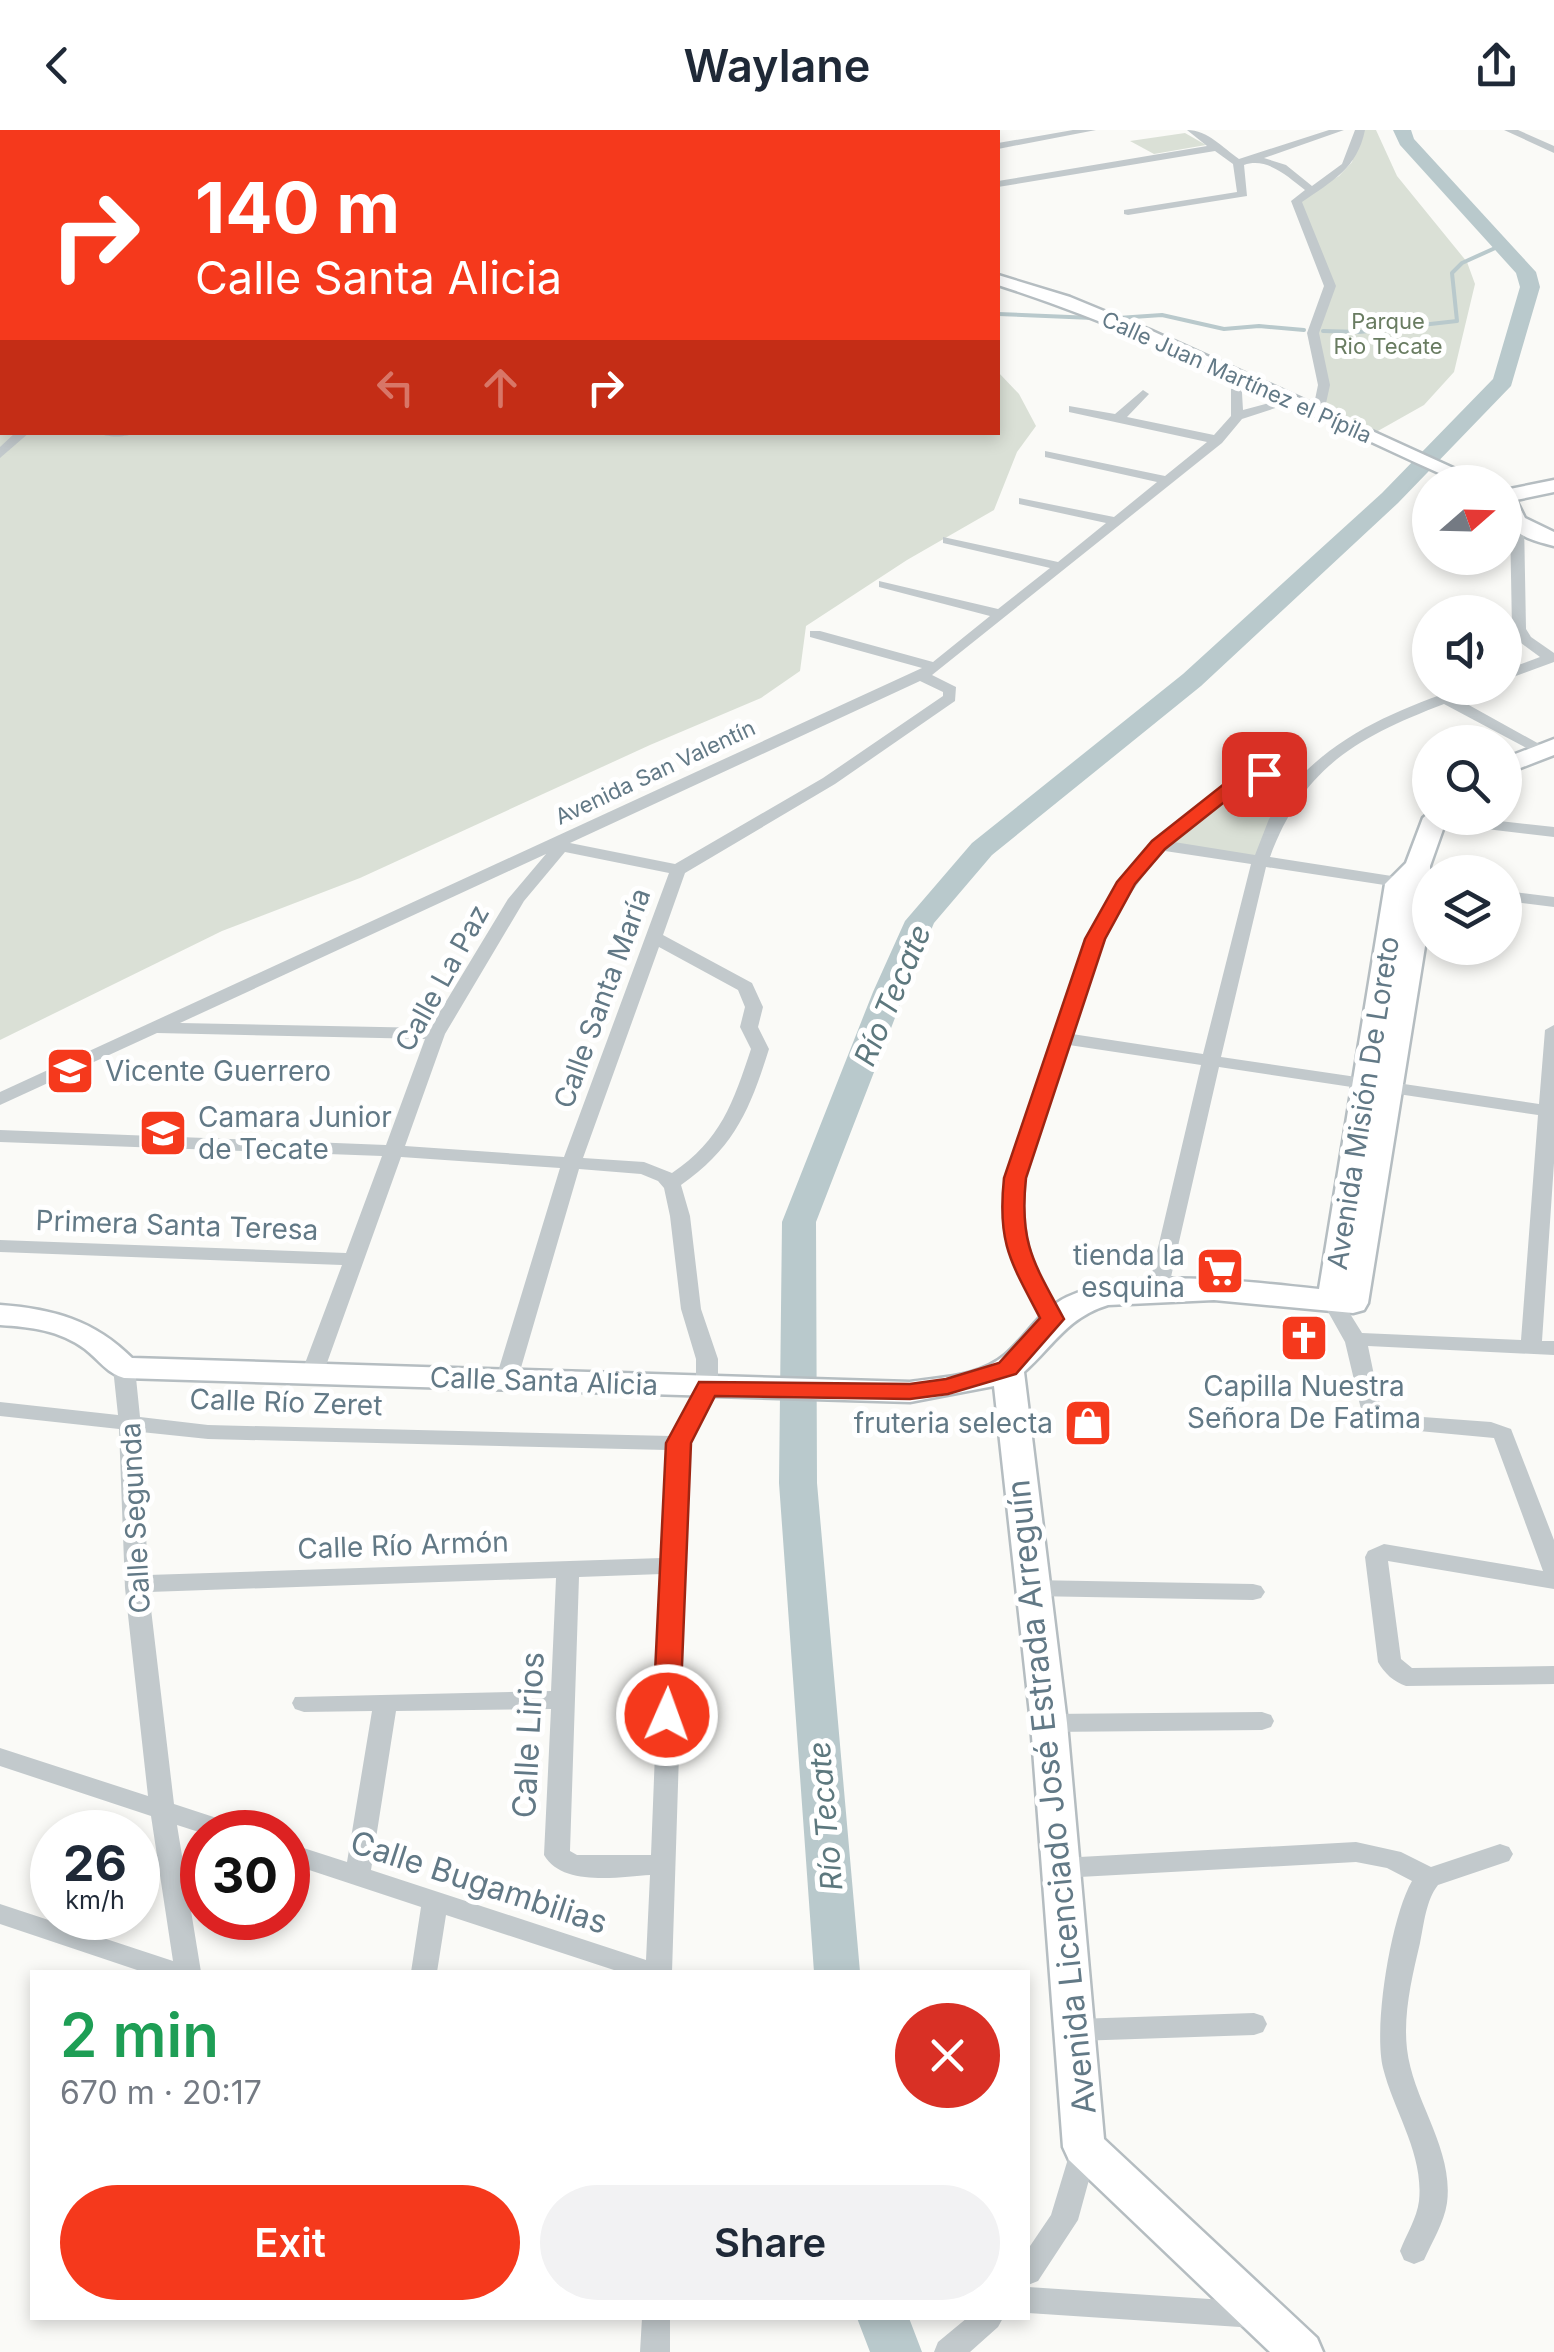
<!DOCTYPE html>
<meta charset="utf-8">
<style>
body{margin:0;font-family:Inter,sans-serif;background:#f2f2f3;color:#1f2937;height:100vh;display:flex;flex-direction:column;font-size:38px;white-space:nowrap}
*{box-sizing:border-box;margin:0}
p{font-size:32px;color:#747a83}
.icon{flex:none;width:55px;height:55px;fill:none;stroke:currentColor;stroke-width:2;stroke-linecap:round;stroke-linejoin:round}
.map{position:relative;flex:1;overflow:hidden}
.side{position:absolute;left:30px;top:1840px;width:1000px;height:350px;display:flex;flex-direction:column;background:#fff;border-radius:0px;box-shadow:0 5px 15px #0003}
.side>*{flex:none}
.hud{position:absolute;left:0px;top:0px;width:1000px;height:305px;box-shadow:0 5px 15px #0003;background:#f5391c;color:#fff;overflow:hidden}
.needle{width:65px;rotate:70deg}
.fabs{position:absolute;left:1412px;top:335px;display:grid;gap:20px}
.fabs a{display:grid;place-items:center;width:110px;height:110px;border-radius:50%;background:#fff;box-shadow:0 5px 15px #0003;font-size:50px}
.speed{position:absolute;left:30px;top:1680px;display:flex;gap:20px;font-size:50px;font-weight:700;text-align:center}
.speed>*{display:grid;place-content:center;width:130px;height:130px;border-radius:50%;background:#fff;box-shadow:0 5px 15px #0003;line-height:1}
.speed small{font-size:25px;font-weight:400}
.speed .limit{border:15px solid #d22;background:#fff;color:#111}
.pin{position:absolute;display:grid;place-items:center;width:85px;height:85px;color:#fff;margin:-42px;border-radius:20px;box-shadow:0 5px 15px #0006}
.me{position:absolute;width:110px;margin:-55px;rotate:2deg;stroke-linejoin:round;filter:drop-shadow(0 0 8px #0008)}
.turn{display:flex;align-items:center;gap:35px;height:210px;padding:0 30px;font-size:45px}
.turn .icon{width:130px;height:130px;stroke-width:2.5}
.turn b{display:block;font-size:70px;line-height:85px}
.lanes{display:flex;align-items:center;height:95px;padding:0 30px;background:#0003;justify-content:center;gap:50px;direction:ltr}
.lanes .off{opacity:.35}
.round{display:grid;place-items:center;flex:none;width:105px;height:105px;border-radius:52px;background:#f2f2f3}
.summary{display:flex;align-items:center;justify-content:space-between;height:170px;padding:0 30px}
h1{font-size:60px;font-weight:600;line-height:75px;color:#1e9e55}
.cta{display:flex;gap:20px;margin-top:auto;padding:20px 30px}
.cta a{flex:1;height:115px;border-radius:60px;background:#f5391c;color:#fff;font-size:40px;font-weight:600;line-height:115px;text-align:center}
.cta a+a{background:#f2f2f3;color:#1f2937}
header{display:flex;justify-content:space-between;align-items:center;height:130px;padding:0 30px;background:#fff;font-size:45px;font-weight:600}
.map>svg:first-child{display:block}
</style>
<header><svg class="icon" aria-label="back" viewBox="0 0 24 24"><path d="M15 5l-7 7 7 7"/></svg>Waylane<svg class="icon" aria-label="share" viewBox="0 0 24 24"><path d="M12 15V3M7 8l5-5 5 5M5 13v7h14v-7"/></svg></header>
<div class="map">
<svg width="1554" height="2222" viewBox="0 0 1554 2222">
<rect width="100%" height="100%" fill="#fafaf7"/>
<!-- green -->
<path fill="#dae0d6" d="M0 0 459 2H2V302H998V242L1019 264 1036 296 1017 322 994 380 907 430 806 496 800 541 761 568 650 615 360 748 222 801 0 910Z
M1361 0H1376L1397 46 1467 132 1475 154 1454 242 1424 275 1369 306 1312 281 1320 266 1318 240 1309 212 1327 148 1298 69 1339 46 1352 32Z
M1185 3 1206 15 1154 24 1130 11Z
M1259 641 1298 654 1258 732 1158 717 1220 657Z"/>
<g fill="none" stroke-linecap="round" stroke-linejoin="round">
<!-- stream -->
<path stroke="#b9c9cc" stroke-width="4" d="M998 184 1093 188
M1118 188 1162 185 1224 199 1259 196 1304 200
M1323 201 1359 202 1457 191 1452 143 1462 133 1504 114"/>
<!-- river -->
<path fill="#b9c9cc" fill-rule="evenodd" d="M1393 0H1411L1414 9 1536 142 1540 157 1511 256 1398 373 1201 556 992 725 934 793 905 862 816 1092 817 1353 860 1842H814L779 1353 782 1092 873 862 905 791 972 713 1183 544 1382 363 1493 249 1520 157 1516 143 1400 15Z
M857 2188H909L922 2222H870Z"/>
<!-- secondary casing -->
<g stroke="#b5bdc1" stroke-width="5">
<path id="secondary" d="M577 0H595L597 2H579Z
M998 145 1070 167 1150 200 1484 352H1459C1307 284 1156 206 998 155Z
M1554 350V362L1516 370 1525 388 1554 402V416C1515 406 1505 400 1505 360Z
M1554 609V625L1505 644V628Z
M1430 682V688H1447L1430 736V785L1368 1173 1364 1180 1353 1183 1214 1170 1108 1175C1068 1187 1053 1216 1024 1242L1067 1593 1104 2009 1317 2208 1323 2222H1270L1069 2030 1063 2017 1031 1593 994 1256 910 1272 124 1248C108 1244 99 1230 85 1219 59 1200 31 1197 0 1195V1175C53 1179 94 1190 132 1228L910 1252C942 1247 979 1247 1005 1225 1027 1206 1040 1180 1067 1167 1136 1136 1245 1152 1319 1159L1385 754 1406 733 1423 688Z"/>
</g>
<!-- street -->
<path fill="#c2c9cc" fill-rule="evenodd" d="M608 0H621L622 2H610Z
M1073 0H1096L998 19V13Z
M1187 0C1208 0 1223 18 1239 29L1329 0H1344L1264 28 1286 35 1312 56 1342 34 1355 0H1365C1357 39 1332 51 1302 72L1336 156 1319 203 1330 255 1323 287 1312 284 1318 255 1307 203 1324 156 1291 71 1305 60C1287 46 1267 27 1244 35L1247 66 1128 85 1124 84V80L1237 62 1233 34 1215 21 998 57V51L1207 16Z
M1504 0H1518L1554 16V23Z
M1231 243 1241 246 1243 280 1291 267 1297 271 1242 289 1222 313 932 545 956 557 955 571 835 654 685 743 663 805 752 853 763 877 758 897 769 919C750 979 735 1017 681 1055L690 1086 701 1179 718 1229V1257L689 1313 672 1842H620L446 1785 437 1842H411L421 1777 288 1733V1713L347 1732 372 1581 304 1582 295 1579 292 1573 295 1567 551 1561 556 1448 149 1462 174 1674 238 1695 242 1702 202 1703 177 1695 201 1842H143L0 1794V1774L173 1831 151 1686 0 1636V1618L148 1666 125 1458 119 1299 0 1286V1272L118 1285 113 1238 124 1231 135 1238 140 1287 208 1295 671 1306 696 1257V1229L681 1179 670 1086 664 1058 658 1051 641 1044 579 1039 518 1248 507 1255 496 1248 560 1038 401 1027 323 1244 312 1251 301 1244 342 1135 0 1122V1110L346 1123 382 1026 0 1012V1000L386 1015 425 909 157 903 0 975V962L922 538 810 507V501H820L933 532 990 486 879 457V451L998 479 1050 438 943 413V407L1058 432 1106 393 1019 374V368L1114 387 1157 352 1045 327V321L1165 346 1207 312 1069 282V276L1115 284 1143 260 1149 264 1127 287 1214 305 1231 286ZM920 551 943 562V566L823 648 675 734 570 713ZM565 722 669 743 564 1027 405 1016 445 904 524 771ZM546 724 508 769 430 898 180 893ZM659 817 738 860 745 877 740 897 751 919C733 973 721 1010 672 1043L644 1032 583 1028ZM141 1302 208 1309 667 1320 662 1428 148 1445ZM662 1444 651 1725H577L570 1721 579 1447ZM551 1579 544 1725C562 1757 620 1747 650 1745L646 1830 371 1740 396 1581Z
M16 302H30L0 328V317Z
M97 302H136C127 308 106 308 97 302Z
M1517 388 1524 392 1526 499 1531 507 1554 523V532L1505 550V540L1540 527 1521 513 1512 499 1510 392Z
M1460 558H1480L1458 569 1550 620 1548 623H1536L1444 574C1358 607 1303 637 1270 727L1430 752V762L1266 737 1221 927 1539 974 1545 900 1554 895V1033L1542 1211H1554V1225L1368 1216 1382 1284 1491 1292 1511 1299 1554 1410V1459L1388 1431 1401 1529 1412 1538 1554 1536V1554L1406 1556C1394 1552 1384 1543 1378 1532L1365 1427 1368 1421 1384 1414 1543 1441 1494 1308 1365 1296 1345 1212 1322 1171 1332 1165 1339 1166 1362 1203 1521 1210 1538 985 1219 937 1168 1160 1158 1166 1148 1160 1201 935 1069 915 1025 1047C1021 1106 1035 1138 1062 1189L1059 1194H1045C1022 1157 1003 1117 1004 1073 1004 1029 1027 984 1041 942 1079 831 1095 757 1192 680 1231 649 1248 634 1301 646 1345 601 1402 578 1460 558ZM1258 650 1293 653 1269 689 1255 725 1174 712 1234 663ZM1165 721 1251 734 1203 924 1072 904C1097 831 1110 779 1165 721Z
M1430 685V688H1473L1554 697V707L1436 693 1430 691 1428 688Z
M1505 761 1554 767V777L1505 771Z
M1031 1450 1253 1454 1261 1456 1265 1462 1261 1468 1253 1470 1031 1466 1023 1464 1019 1458 1023 1452Z
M1262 1582 1271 1585 1274 1591 1271 1597 1262 1600 1049 1602 1040 1599 1037 1593 1040 1587 1049 1584Z
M1356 1712 1401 1722 1431 1737 1500 1714 1509 1717 1513 1724 1509 1731 1438 1755C1426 1770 1424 1794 1420 1813 1412 1847 1403 1884 1407 1919 1413 1971 1454 2019 1447 2073 1444 2093 1432 2112 1424 2130L1414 2134 1404 2130 1400 2121C1406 2105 1417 2088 1419 2071 1424 2024 1394 1982 1383 1938 1373 1897 1391 1787 1412 1751L1387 1738 1356 1732 1061 1748 1052 1745 1048 1738 1052 1731 1061 1728Z
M1254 1883 1263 1886 1267 1894 1263 1902 1254 1905 1076 1911 1066 1908 1063 1900 1066 1892 1076 1889Z
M1084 2005 1094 2009 1098 2017 1078 2090 1038 2151 1028 2155V2119L1051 2085 1074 2009Z
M1028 2157 1255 2172 1265 2176 1270 2185 1265 2194 1255 2198 1028 2183Z
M642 2188H670V2222H640Z
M967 2188H1003L998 2197 970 2222H934L938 2212Z"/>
<!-- secondary -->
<use href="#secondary" fill="#fff" fill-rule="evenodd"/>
</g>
<!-- route -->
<path fill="#f5391c" stroke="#9f2512" stroke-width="2.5" d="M1264 639 1274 644 1271 648 1242 658 1165 719 1135 754 1105 809 1026 1048C1019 1114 1034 1133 1064 1189L1016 1244 948 1264 910 1269 715 1266 691 1313 680 1585 676 1592H657L653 1585 666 1313 699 1252 910 1254 946 1249 999 1233 1040 1188C1011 1132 997 1114 1004 1048L1085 809 1117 752 1152 711 1229 650Z"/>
<!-- icons -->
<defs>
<g id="school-square" transform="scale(2.5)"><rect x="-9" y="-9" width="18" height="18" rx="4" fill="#f5391c" stroke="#fff"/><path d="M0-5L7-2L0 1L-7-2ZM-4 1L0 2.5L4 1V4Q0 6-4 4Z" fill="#fff"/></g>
<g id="supermarket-square" transform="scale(2.5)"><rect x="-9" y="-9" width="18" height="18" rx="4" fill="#f5391c" stroke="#fff"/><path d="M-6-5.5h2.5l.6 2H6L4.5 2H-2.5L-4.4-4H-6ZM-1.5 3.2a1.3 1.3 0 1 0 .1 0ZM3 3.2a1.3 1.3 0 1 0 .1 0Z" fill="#fff"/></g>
<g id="church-square" transform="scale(2.5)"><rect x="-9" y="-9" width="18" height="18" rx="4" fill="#f5391c" stroke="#fff"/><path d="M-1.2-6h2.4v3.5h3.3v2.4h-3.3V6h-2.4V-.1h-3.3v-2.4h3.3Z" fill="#fff"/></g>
<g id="shop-square" transform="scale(2.5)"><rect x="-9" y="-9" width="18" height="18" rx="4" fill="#f5391c" stroke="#fff"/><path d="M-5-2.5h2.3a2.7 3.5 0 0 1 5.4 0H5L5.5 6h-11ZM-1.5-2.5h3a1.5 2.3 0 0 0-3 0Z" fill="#fff"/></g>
</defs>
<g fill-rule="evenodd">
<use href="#school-square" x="70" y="941"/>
<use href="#school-square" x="163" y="1003"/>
<use href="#supermarket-square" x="1220" y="1141"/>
<use href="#church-square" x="1304" y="1208"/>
<use href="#shop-square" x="1088" y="1293"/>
</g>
<g text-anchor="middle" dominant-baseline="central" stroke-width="10" stroke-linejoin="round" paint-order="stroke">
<!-- far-park labels -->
<g font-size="22" fill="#697c61" stroke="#fff">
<text x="1388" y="191">Parque<tspan x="1388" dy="25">Rio Tecate</tspan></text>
</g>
<!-- far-street labels -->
<g font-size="22" fill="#627986" stroke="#fff">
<text transform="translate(1237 247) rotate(24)">Calle Juan Martínez el Pípila</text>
<text transform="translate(655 642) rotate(-25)">Avenida San Valentín</text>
</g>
<!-- street labels -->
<g font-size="28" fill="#627986" stroke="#fff">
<text transform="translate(442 848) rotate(-61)">Calle La Paz</text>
<text transform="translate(602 868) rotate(-70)">Calle Santa María</text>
<text transform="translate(1363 973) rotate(-81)">Avenida Misión De Loreto</text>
<text transform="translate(177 1095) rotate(2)">Primera Santa Teresa</text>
<text transform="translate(544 1251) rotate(2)">Calle Santa Alicia</text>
<text transform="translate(286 1272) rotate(2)">Calle Río Zeret</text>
<text transform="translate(135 1388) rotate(-93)">Calle Segunda</text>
<text transform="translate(403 1415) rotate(-2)">Calle Río Armón</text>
</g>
<!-- poi labels -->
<g font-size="28" fill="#627986" stroke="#fff" text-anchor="start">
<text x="105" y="941">Vicente Guerrero</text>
<text x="198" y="987">Camara Junior<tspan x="198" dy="32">de Tecate</tspan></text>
<text x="1185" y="1125" text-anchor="end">tienda la<tspan x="1185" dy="32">esquina</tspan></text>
<text x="1304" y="1256" text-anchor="middle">Capilla Nuestra<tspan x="1304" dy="32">Señora De Fatima</tspan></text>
<text x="1053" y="1293" text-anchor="end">fruteria selecta</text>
</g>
<!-- water labels -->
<g font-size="30" font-style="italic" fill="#5d787e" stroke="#fff">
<text transform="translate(892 865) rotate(-67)">Río Tecate</text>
<text transform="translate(825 1686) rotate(-95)">Río Tecate</text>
</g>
<!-- near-street labels -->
<g font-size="32" fill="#627986" stroke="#fff">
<text transform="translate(528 1605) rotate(-87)">Calle Lirios</text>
<text transform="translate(1051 1667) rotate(-96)">Avenida Licenciado José Estrada Arreguín</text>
<text transform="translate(479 1752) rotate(18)">Calle Bugambilias</text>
</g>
</g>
</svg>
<div class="fabs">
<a><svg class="needle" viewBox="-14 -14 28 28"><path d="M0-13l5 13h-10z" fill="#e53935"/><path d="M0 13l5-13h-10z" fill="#747a83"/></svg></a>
<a><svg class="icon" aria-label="sound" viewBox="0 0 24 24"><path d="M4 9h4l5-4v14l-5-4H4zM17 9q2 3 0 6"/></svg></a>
<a><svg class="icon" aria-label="search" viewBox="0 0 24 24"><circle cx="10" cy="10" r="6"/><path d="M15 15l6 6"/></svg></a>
<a><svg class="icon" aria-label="layers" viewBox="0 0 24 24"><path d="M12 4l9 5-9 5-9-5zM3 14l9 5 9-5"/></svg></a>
</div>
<div class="speed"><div>26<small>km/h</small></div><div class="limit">30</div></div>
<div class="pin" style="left:1264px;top:644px;background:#d93025"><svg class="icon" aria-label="arrive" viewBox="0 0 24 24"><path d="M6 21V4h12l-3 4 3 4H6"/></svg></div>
<svg class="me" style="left:667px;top:1585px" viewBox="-20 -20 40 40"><circle r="17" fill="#f5391c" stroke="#fff" stroke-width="3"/><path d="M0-11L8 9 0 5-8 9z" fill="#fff"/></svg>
<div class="hud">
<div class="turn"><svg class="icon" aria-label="right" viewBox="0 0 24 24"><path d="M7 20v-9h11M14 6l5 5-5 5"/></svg><div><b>140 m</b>Calle Santa Alicia</div></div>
<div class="lanes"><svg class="icon off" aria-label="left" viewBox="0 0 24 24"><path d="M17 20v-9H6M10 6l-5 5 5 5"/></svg><svg class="icon off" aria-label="ahead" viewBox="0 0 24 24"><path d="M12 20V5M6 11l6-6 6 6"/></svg><svg class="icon" aria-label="right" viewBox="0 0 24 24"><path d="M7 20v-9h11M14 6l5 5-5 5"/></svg></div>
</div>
<section class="side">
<div class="summary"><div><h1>2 min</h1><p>670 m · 20:17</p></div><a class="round" style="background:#d93025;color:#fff"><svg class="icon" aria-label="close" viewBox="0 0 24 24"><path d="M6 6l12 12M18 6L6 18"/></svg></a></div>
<div class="cta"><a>Exit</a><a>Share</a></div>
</section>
</div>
